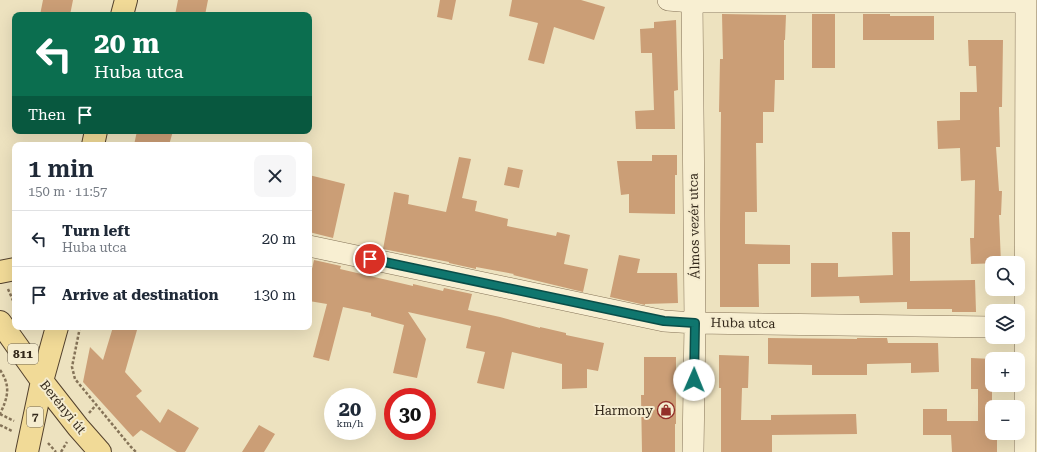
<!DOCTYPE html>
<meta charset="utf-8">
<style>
body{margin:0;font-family:"Roboto Serif",serif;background:#f6f6f7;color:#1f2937;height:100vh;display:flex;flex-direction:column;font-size:15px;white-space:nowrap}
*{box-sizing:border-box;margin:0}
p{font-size:13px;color:#747a83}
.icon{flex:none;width:22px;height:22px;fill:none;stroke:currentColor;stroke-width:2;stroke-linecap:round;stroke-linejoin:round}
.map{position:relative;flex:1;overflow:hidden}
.drawer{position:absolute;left:12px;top:142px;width:300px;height:188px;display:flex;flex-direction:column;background:#fff;border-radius:8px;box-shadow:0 4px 16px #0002}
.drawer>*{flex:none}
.guide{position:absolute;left:12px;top:12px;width:300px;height:122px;border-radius:8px;box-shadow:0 4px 16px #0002;background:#0b6e4f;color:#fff;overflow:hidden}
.buttons{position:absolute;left:985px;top:256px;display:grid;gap:8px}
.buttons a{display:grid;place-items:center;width:40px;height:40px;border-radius:8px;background:#fff;box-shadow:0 4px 16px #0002;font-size:20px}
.speed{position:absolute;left:324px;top:388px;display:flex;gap:8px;font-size:20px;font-weight:700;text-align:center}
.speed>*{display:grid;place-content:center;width:52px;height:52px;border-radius:50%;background:#fff;box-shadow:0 4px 16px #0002;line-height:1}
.speed small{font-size:10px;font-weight:400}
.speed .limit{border:6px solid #d22;background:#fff;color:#111}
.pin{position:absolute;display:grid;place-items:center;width:34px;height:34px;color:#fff;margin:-17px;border:2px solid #fff;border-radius:50%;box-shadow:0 1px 4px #0007}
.me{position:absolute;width:44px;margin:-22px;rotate:1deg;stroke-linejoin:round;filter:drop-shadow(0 0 3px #0008)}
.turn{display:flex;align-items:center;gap:14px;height:84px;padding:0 16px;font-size:18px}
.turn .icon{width:52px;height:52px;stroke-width:2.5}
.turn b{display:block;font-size:28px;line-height:34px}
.then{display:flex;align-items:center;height:38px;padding:0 16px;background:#0003;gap:8px;font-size:15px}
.round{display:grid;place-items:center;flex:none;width:42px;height:42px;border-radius:8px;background:#f6f6f7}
.head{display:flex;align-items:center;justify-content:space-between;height:68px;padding:0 16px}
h1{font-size:24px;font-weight:600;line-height:30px}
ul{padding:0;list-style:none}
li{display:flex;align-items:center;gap:12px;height:56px;padding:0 16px;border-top:1px solid #e0e1e3}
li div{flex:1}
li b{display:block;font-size:15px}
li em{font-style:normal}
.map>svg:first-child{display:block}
</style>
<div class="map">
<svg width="1037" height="452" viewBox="0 0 1037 452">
<rect width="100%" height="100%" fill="#ede2bf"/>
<!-- building -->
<path fill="#cb9e76" d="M43 0H73L70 15H40Z
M178 0H208L205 15H175Z
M440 0H456L452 20 437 17Z
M512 0H581L605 7 594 40 554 27 544 64 528 60 538 23 509 16Z
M722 14 786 15 785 40H784V80H775L774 112H763V143H756L757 212H745V244L790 245V264H758L759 307H720V225L721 112H719L720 59H723Z
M812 14H835V68H812Z
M863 14H890V16H934V40H863Z
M676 20 678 90 674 91 675 129H636L635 111 654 110 652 53H641L640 29 654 28V22Z
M968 40H1003L1002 107H999L1000 147H996L999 191H1002L1001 215H999L1001 263 971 264 970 238H974L975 180 961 181 960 148 938 149 937 121 960 120V92H977L976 66H969Z
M137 131H173L169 145H134Z
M652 155H677V175H675V214L629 213V194L621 195 617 161H652Z
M459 157 471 159 462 198 477 201 475 211 508 219 507 226 556 236 557 232 570 235 564 264 588 269 583 292 513 275 514 274 476 267V269L449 263V262L383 249 394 192 409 195 408 204 446 212Z
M508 167 523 170 519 188 504 185Z
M309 175 345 184 333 238 309 232Z
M892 232H910V281L975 280 976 312H952V309H907V302L860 303 859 296 811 297V263H838V277L893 275Z
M619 255 640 259 637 273H677L678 303 645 304V305L610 297Z
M314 260 341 266 340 269 413 286V284L443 291 444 288 472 294 468 310 500 317 540 328V327L566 333V335L604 343 598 371 587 369V388L562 389V364L512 352 504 389 477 383 485 352 466 348 471 326 408 312 426 339 417 378 393 373 404 325 371 316V313L343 307 329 361 313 357 327 304 309 301V282Z
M113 327H125L137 330 125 372 142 391 136 396 160 423 168 409 199 428 185 452H177L141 430 133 437 83 382 90 347 103 360Z
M768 338 857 339V338H887L888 343H938L939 372 911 373V363L867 364V375H812V365L768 364Z
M719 355 749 356 748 388H742L741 420H771V415L856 414 857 434 772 435V452H721V388H719Z
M644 357H676V424H675V452H642L641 395H644Z
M971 358 992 359V433H997V452H952L951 435H923V409H947V421H978V389H971Z
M259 425 275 434 264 452H242Z"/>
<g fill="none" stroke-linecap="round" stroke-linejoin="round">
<!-- minor casing -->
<g stroke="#857358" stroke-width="22">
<path id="minor" d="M668 0 692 2H1026
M692 0 695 323 693 452
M309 246 664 321 695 323 992 327
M1025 452 1026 0"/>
</g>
<!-- major casing -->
<g stroke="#53412d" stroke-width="24">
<path id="major" d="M122 15 126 0
M93 145 96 131
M0 272 15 269
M0 322 42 381 78 427 100 452
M27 452 42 381 57 327"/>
</g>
<!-- path -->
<path stroke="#857358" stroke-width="2.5" stroke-dasharray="3 2" stroke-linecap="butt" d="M8 289 15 305
M80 327 72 367 75 379 131 447 136 452
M0 370C11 386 8 397 0 414
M89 413 96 405
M0 414 14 421
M0 425 12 431
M48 443 56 452
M61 452 67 442"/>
<!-- minor -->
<use href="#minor" stroke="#f8efd2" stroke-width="21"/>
<!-- major -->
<use href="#major" stroke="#f1da97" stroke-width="22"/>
</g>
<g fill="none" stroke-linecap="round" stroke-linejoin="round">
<!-- route casing -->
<g stroke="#0a4d48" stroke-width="10">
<path id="route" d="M370 259 645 317 664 321 695 323 694 380"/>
</g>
<!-- route -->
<use href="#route" stroke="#0f766e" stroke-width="7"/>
</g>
<!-- icons -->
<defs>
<g id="shop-ring" transform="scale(0.9)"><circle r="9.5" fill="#f5eccf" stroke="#932f29" stroke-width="1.5"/><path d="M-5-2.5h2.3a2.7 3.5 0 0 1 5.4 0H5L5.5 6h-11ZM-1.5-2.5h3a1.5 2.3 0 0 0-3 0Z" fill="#932f29"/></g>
</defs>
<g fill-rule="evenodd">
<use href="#shop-ring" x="666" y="410"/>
</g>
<g text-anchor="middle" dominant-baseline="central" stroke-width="4" stroke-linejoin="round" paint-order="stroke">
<!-- shield labels -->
<g fill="#f5eccf" stroke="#6f6452" stroke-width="1">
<rect x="8" y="344" width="30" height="20" rx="3"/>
<rect x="27" y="407" width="16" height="20" rx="3"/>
</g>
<g font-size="12" font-weight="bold" fill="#352a1c">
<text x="23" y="354">811</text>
<text x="35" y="417">7</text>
</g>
<!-- street labels -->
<g font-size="13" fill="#352a1c" stroke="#f5eccf">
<text transform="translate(694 226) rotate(-91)">Álmos vezér utca</text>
<text transform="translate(743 323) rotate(1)">Huba utca</text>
<text transform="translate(63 407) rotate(51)">Berényi út</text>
</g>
<!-- poi labels -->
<g font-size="13" fill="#352a1c" stroke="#f5eccf" text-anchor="end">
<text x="653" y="410">Harmony</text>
</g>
</g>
</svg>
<div class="buttons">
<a><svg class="icon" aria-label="search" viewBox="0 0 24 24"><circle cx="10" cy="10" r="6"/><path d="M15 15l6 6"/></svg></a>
<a><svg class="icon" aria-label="layers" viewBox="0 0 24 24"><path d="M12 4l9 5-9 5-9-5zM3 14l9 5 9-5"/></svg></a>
<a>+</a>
<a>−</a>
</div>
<div class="speed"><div>20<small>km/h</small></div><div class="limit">30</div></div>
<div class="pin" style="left:370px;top:259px;background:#d93025"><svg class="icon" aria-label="arrive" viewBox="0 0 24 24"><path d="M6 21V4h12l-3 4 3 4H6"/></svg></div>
<svg class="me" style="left:694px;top:380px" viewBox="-20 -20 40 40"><circle r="19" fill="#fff"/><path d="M0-13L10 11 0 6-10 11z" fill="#0f766e"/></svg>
<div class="guide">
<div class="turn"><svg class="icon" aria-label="left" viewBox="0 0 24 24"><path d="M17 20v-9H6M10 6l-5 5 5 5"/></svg><div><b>20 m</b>Huba utca</div></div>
<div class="then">Then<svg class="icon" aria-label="arrive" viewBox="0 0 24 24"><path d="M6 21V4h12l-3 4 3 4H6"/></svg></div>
</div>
<section class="drawer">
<div class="head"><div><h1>1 min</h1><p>150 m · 11:57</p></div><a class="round"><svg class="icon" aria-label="close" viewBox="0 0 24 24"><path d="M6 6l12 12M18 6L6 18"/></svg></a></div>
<ul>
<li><svg class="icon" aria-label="left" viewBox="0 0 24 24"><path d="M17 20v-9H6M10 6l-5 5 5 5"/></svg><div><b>Turn left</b><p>Huba utca</p></div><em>20 m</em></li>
<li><svg class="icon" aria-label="arrive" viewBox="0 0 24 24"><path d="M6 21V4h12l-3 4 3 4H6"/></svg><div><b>Arrive at destination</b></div><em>130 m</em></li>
</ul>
</section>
</div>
